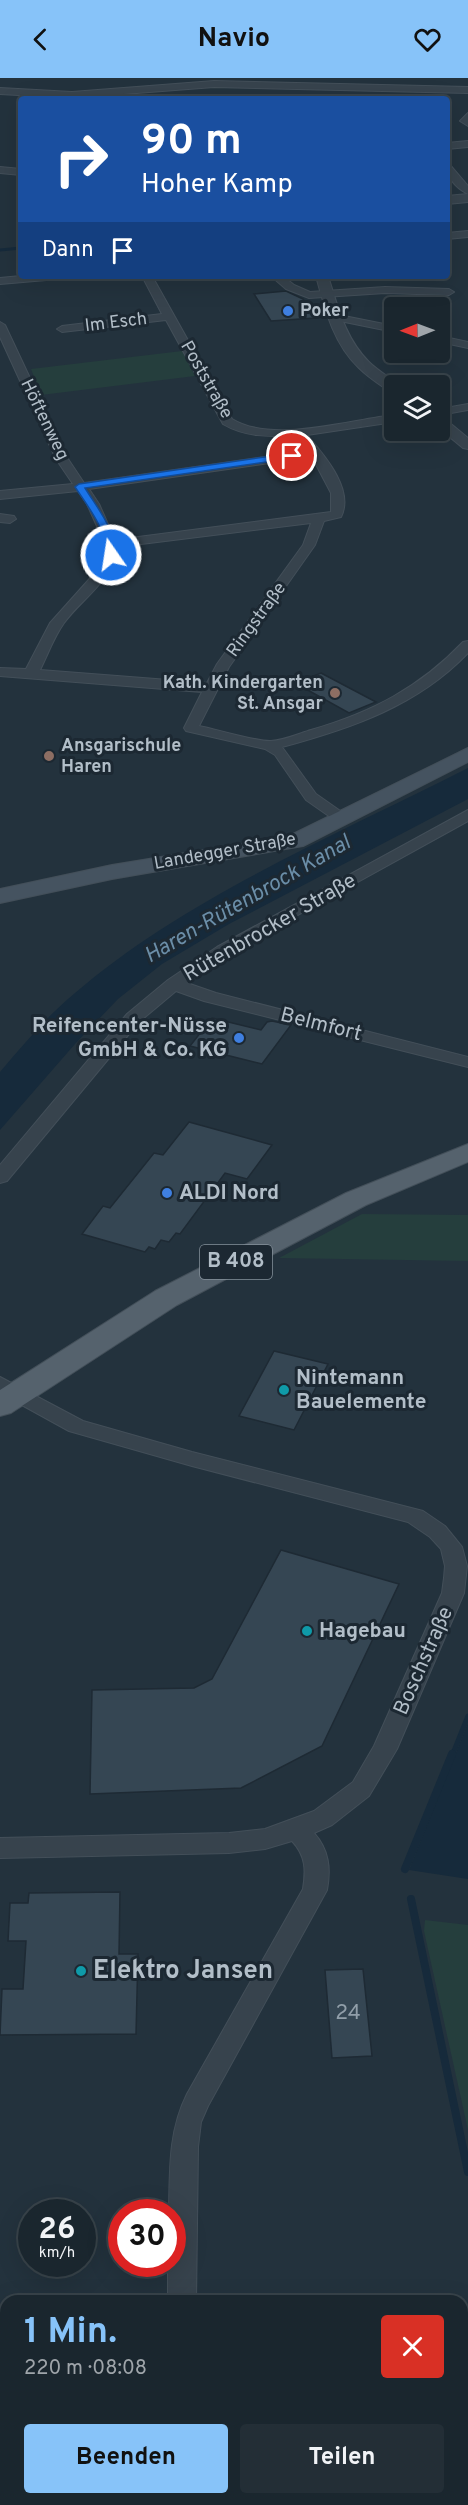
<!DOCTYPE html>
<html lang="de">
<meta charset="utf-8">
<style>
body{margin:0;font-family:Overpass,sans-serif;background:#232e36;color:#f1f3f6;height:100vh;display:flex;flex-direction:column;font-size:22px;white-space:nowrap}
*{box-sizing:border-box;margin:0}
p{font-size:20px;color:#9fa5aa}
.icon{flex:none;width:33px;height:33px;fill:none;stroke:currentColor;stroke-width:2;stroke-linecap:round;stroke-linejoin:round}
.map{position:relative;flex:1;overflow:hidden}
.drawer{position:absolute;left:0px;top:2217px;width:468px;height:210px;display:flex;flex-direction:column;background:#1a262e;border-radius:18px 18px 0 0;box-shadow:0 6px 24px #0002,0 0 0 2px #38434a}
.drawer>*{flex:none}
.hud{position:absolute;left:18px;top:18px;width:432px;height:183px;border-radius:6px;box-shadow:0 6px 24px #0002,0 0 0 2px #38434a;background:#1a4fa0;color:#fff;overflow:hidden}
.needle{width:39px;rotate:269deg}
.buttons{position:absolute;left:384px;top:219px;display:grid;gap:12px}
.buttons a{display:grid;place-items:center;width:66px;height:66px;border-radius:6px;background:#1a262e;box-shadow:0 6px 24px #0002,0 0 0 2px #38434a;font-size:30px}
.speed{position:absolute;left:18px;top:2121px;display:flex;gap:12px;font-size:30px;font-weight:700;text-align:center}
.speed>*{display:grid;place-content:center;width:78px;height:78px;border-radius:50%;background:#1a262e;box-shadow:0 6px 24px #0002,0 0 0 2px #38434a;line-height:1}
.speed small{font-size:15px;font-weight:400}
.speed .limit{border:9px solid #d22;background:#fff;color:#111}
.pin{position:absolute;display:grid;place-items:center;width:51px;height:51px;color:#fff;margin:-26px;border:3px solid #fff;border-radius:50%;box-shadow:0 2px 6px #0007}
.me{position:absolute;width:66px;margin:-33px;rotate:347deg;stroke-linejoin:round;filter:drop-shadow(0 0 4px #0008)}
.turn{display:flex;align-items:center;gap:21px;height:126px;padding:0 24px;font-size:27px}
.turn .icon{width:78px;height:78px;stroke-width:2.5}
.turn b{display:block;font-size:42px;line-height:51px}
.then{display:flex;align-items:center;height:57px;padding:0 24px;background:#0003;gap:12px;font-size:22px}
.round{display:grid;place-items:center;flex:none;width:63px;height:63px;border-radius:6px;background:#232e36}
.headline{display:flex;align-items:center;justify-content:space-between;height:102px;padding:0 24px}
h1{font-size:36px;font-weight:700;line-height:45px;color:#87c3f9}
.action{display:flex;gap:12px;margin-top:auto;padding:12px 24px}
.action a{flex:1;height:69px;border-radius:6px;background:#87c3f9;color:#111;font-size:24px;font-weight:700;line-height:69px;text-align:center}
.action a+a{background:#232e36;color:#f1f3f6}
header{display:flex;justify-content:space-between;align-items:center;height:78px;padding:0 24px;background:#87c3f9;color:#111;font-size:27px;font-weight:700}
.map>svg:first-child{display:block}
</style>
<header><svg class="icon" aria-label="back" viewBox="0 0 24 24"><path d="M15 5l-7 7 7 7"/></svg>Navio<svg class="icon" aria-label="heart" viewBox="0 0 24 24"><path d="M12 20l-8-8c-3-5 5-10 8-4 3-6 11-1 8 4z"/></svg></header>
<div class="map">
<svg width="468" height="2427" viewBox="0 0 468 2427">
<rect width="100%" height="100%" fill="#23323d"/>
<!-- green -->
<path fill="#253e3d" d="M182 273 195 298 41 317 31 291Z
M362 1136 468 1137V1183L279 1180Z
M425 1842 468 1847V2052L424 1853Z"/>
<!-- water -->
<path fill="#162a3b" d="M468 690V721L229 846 162 886 118 921 75 966 0 1052V994C24 966 47 938 75 915 185 820 338 756 468 690Z
M468 1645V1801L409 1792Z"/>
<g fill="none" stroke-linecap="round" stroke-linejoin="round">
<!-- stream-far2 -->
<path stroke="#162a3b" stroke-width="3" d="M0 172 21 170"/>
<!-- stream-far1 -->
<path stroke="#162a3b" stroke-width="5" d="M452 1678 468 1638"/>
<!-- stream -->
<path stroke="#162a3b" stroke-width="8" d="M405 1791 452 1676
M411 1821 468 2094"/>
</g>
<!-- building -->
<path fill="#354653" stroke="#1e2a34" stroke-width="1.5" d="M286 213 303 221 315 240 271 243 254 216Z
M321 595 376 624 349 635 295 605Z
M212 940 261 952 267 944 272 943 291 947 262 986 190 968Z
M189 1044 272 1067 247 1101 225 1095 180 1156 176 1155 169 1164 161 1162 155 1171 149 1169 145 1174 82 1156 103 1128 110 1130 154 1075 163 1077Z
M274 1273 328 1286 294 1352 239 1338Z
M281 1472 399 1506 322 1668 241 1710 90 1716 92 1612 194 1610 212 1601Z
M120 1814 119 1876H138L136 1956 0 1957 2 1911H23L26 1863H8L10 1825H28L29 1815Z
M363 1891 372 1978 332 1980 325 1892Z"/>
<g fill="none" stroke-linecap="round" stroke-linejoin="round">
<!-- minor casing -->
<g stroke="#434f59" stroke-width="2">
<path id="minor" d="M214 3 468 9V15L214 9 72 20 0 16V10L72 14Z
M468 35V48L460 43Z
M468 63V69L447 71V65Z
M447 86 450 87 468 108V116C456 110 447 100 447 86Z
M0 89 21 91V97L0 95Z
M468 153V159L447 161V155Z
M21 198H63L58 201 0 206V200Z
M142 198H152L232 341C273 366 348 342 394 337V344L307 357C323 376 355 411 341 439L324 443 315 467 229 589 199 648C215 651 258 664 271 663 284 662 298 656 311 652 372 634 419 610 463 564L468 563V575C417 628 352 650 282 669L316 716 346 737 349 740 346 743H336L306 722 275 677 265 671 186 653 184 650 202 614 0 598V590L26 591 50 545 93 497 103 478 105 466 87 426 78 413 0 421V413L73 406 56 381 0 259V244L5 247 68 381 84 405 307 373 295 357C269 359 245 359 223 346L166 242 62 254 57 251 62 248 162 236ZM312 379 331 415V434L115 462 99 426 89 411ZM311 445 303 467 217 586 207 605 40 592C48 576 54 559 64 545 82 520 113 503 117 469Z
M271 198H283L294 207 310 214 385 209 449 211 454 214 449 217 385 215 309 220 286 211Z
M334 236 394 248V254L330 241V237Z
M440 258 468 264V270L440 264Z
M468 326V332L440 337V331Z
M0 436 14 438 16 441 10 445 0 444Z
M468 732V743L229 875 187 905 216 915 468 979V989L204 923 176 913 139 944 7 1103 0 1105V1087L127 936 168 902 217 869Z
M0 1299 83 1343 192 1374 423 1433 445 1448 462 1469 467 1488 464 1515 397 1671 369 1718 332 1747 314 1755C329 1772 331 1790 327 1812L208 2028 201 2044 198 2069 196 2223H168V2186H172V2134H169C170 2093 168 2054 187 2016L303 1811C306 1792 306 1778 292 1763L265 1771 229 1775 0 1780V1760L229 1755 265 1751 314 1733 353 1704 374 1668 442 1515 444 1500 445 1488 441 1471 430 1459 408 1444 192 1388 69 1353 0 1315Z
M164 2421H194V2427H164Z"/>
</g>
<!-- tertiary casing -->
<g stroke="#434f59" stroke-width="2">
<path id="tertiary" d="M468 116V124L447 126V118Z
M316 198H328C338 229 345 260 369 284 377 292 389 299 399 307L394 308V314L389 313C379 306 368 299 359 290 333 265 325 231 316 198Z
M440 340 445 341 468 360V371L463 370 440 351Z"/>
</g>
<!-- secondary casing -->
<g stroke="#434f59" stroke-width="2">
<path id="secondary" d="M468 670V684L303 768 112 801 0 825V811L112 787 289 758Z"/>
</g>
<!-- primary casing -->
<g stroke="#434f59" stroke-width="2">
<path id="primary" d="M468 1066V1084L366 1127 177 1227 11 1335 0 1338V1312L155 1213 346 1115Z"/>
</g>
<!-- minor -->
<use href="#minor" fill="#37434d" fill-rule="evenodd"/>
<!-- tertiary -->
<use href="#tertiary" fill="#37434d" fill-rule="evenodd"/>
<!-- secondary -->
<use href="#secondary" fill="#455360" fill-rule="evenodd"/>
<!-- primary -->
<use href="#primary" fill="#55626d" fill-rule="evenodd"/>
</g>
<!-- route -->
<path fill="#1a73e8" stroke="#114b97" stroke-width="1.5" d="M292 375 295 376V380L85 410C98 431 115 451 116 477L111 480 107 477C106 451 89 430 75 409L79 406Z"/>
<!-- markers -->
<g fill="#3f7fe0" stroke="#1c2832" stroke-width="2">
<circle cx="288" cy="233" r="6"/>
<circle cx="239" cy="960" r="6"/>
<circle cx="167" cy="1115" r="6"/>
</g>
<g fill="#8d6e63" stroke="#1c2832" stroke-width="2">
<circle cx="335" cy="615" r="6"/>
<circle cx="49" cy="678" r="6"/>
</g>
<g fill="#0f9aa8" stroke="#1c2832" stroke-width="2">
<circle cx="284" cy="1312" r="6"/>
<circle cx="307" cy="1553" r="6"/>
<circle cx="81" cy="1893" r="6"/>
</g>
<g text-anchor="middle" dominant-baseline="central" stroke-width="6" stroke-linejoin="round" paint-order="stroke">
<!-- far-poi labels -->
<g font-size="18" font-weight="bold" fill="#b2bec8" stroke="#1c2832" text-anchor="start">
<text x="300" y="233">Poker</text>
<text x="323" y="605" text-anchor="end">Kath. Kindergarten<tspan x="323" dy="21">St. Ansgar</tspan></text>
<text x="61" y="668">Ansgarischule<tspan x="61" dy="21">Haren</tspan></text>
</g>
<!-- far-street labels -->
<g font-size="18" fill="#b2bec8" stroke="#1c2832">
<text transform="translate(116 245) rotate(-7)">Im Esch</text>
<text transform="translate(206 302) rotate(60)">Poststraße</text>
<text transform="translate(44 342) rotate(64)">Höftenweg</text>
<text transform="translate(257 542) rotate(-54)">Ringstraße</text>
<text transform="translate(225 774) rotate(-10)">Landegger Straße</text>
</g>
<!-- shield labels -->
<rect fill="#1c2832" stroke="#85919b" stroke-width="1.5" x="200" y="1167" width="72" height="34" rx="4.5"/>
<g font-size="20" font-weight="bold" fill="#b2bec8">
<text x="236" y="1184">B 408</text>
</g>
<!-- street labels -->
<g font-size="21" fill="#b2bec8" stroke="#1c2832">
<text transform="translate(270 850) rotate(-30)">Rütenbrocker Straße</text>
<text transform="translate(321 947) rotate(14)">Belmfort</text>
<text transform="translate(424 1583) rotate(-66)">Boschstraße</text>
</g>
<!-- poi labels -->
<g font-size="21" font-weight="bold" fill="#b2bec8" stroke="#1c2832" text-anchor="start">
<text x="227" y="948" text-anchor="end">Reifencenter-Nüsse<tspan x="227" dy="24">GmbH &amp; Co. KG</tspan></text>
<text x="179" y="1115">ALDI Nord</text>
<text x="296" y="1300">Nintemann<tspan x="296" dy="24">Bauelemente</tspan></text>
<text x="319" y="1553">Hagebau</text>
</g>
<!-- near-number labels -->
<g font-size="21" fill="#919ea9">
<text x="348" y="1935">24</text>
</g>
<!-- water labels -->
<g font-size="22" font-style="italic" fill="#6b8ea8" stroke="#1c2832">
<text transform="translate(248 822) rotate(-30)">Haren-Rütenbrock Kanal</text>
</g>
<!-- near-poi labels -->
<g font-size="26" font-weight="bold" fill="#b2bec8" stroke="#1c2832" text-anchor="start">
<text x="93" y="1893">Elektro Jansen</text>
</g>
</g>
</svg>
<div class="buttons">
<a><svg class="needle" viewBox="-14 -14 28 28"><path d="M0-13l5 13h-10z" fill="#e53935"/><path d="M0 13l5-13h-10z" fill="#9fa5aa"/></svg></a>
<a><svg class="icon" aria-label="layers" viewBox="0 0 24 24"><path d="M12 4l9 5-9 5-9-5zM3 14l9 5 9-5"/></svg></a>
</div>
<div class="speed"><div>26<small>km/h</small></div><div class="limit">30</div></div>
<div class="pin" style="left:292px;top:378px;background:#d93025"><svg class="icon" aria-label="arrive" viewBox="0 0 24 24"><path d="M6 21V4h12l-3 4 3 4H6"/></svg></div>
<svg class="me" style="left:111px;top:477px" viewBox="-20 -20 40 40"><circle r="17" fill="#1a73e8" stroke="#fff" stroke-width="3"/><path d="M0-11L8 9 0 5-8 9z" fill="#fff"/></svg>
<div class="hud">
<div class="turn"><svg class="icon" aria-label="right" viewBox="0 0 24 24"><path d="M7 20v-9h11M14 6l5 5-5 5"/></svg><div><b>90 m</b>Hoher Kamp</div></div>
<div class="then">Dann<svg class="icon" aria-label="arrive" viewBox="0 0 24 24"><path d="M6 21V4h12l-3 4 3 4H6"/></svg></div>
</div>
<section class="drawer">
<div class="headline"><div><h1>1 Min.</h1><p>220 m · 08:08</p></div><a class="round" style="background:#d93025;color:#fff"><svg class="icon" aria-label="close" viewBox="0 0 24 24"><path d="M6 6l12 12M18 6L6 18"/></svg></a></div>
<div class="action"><a>Beenden</a><a>Teilen</a></div>
</section>
</div>
